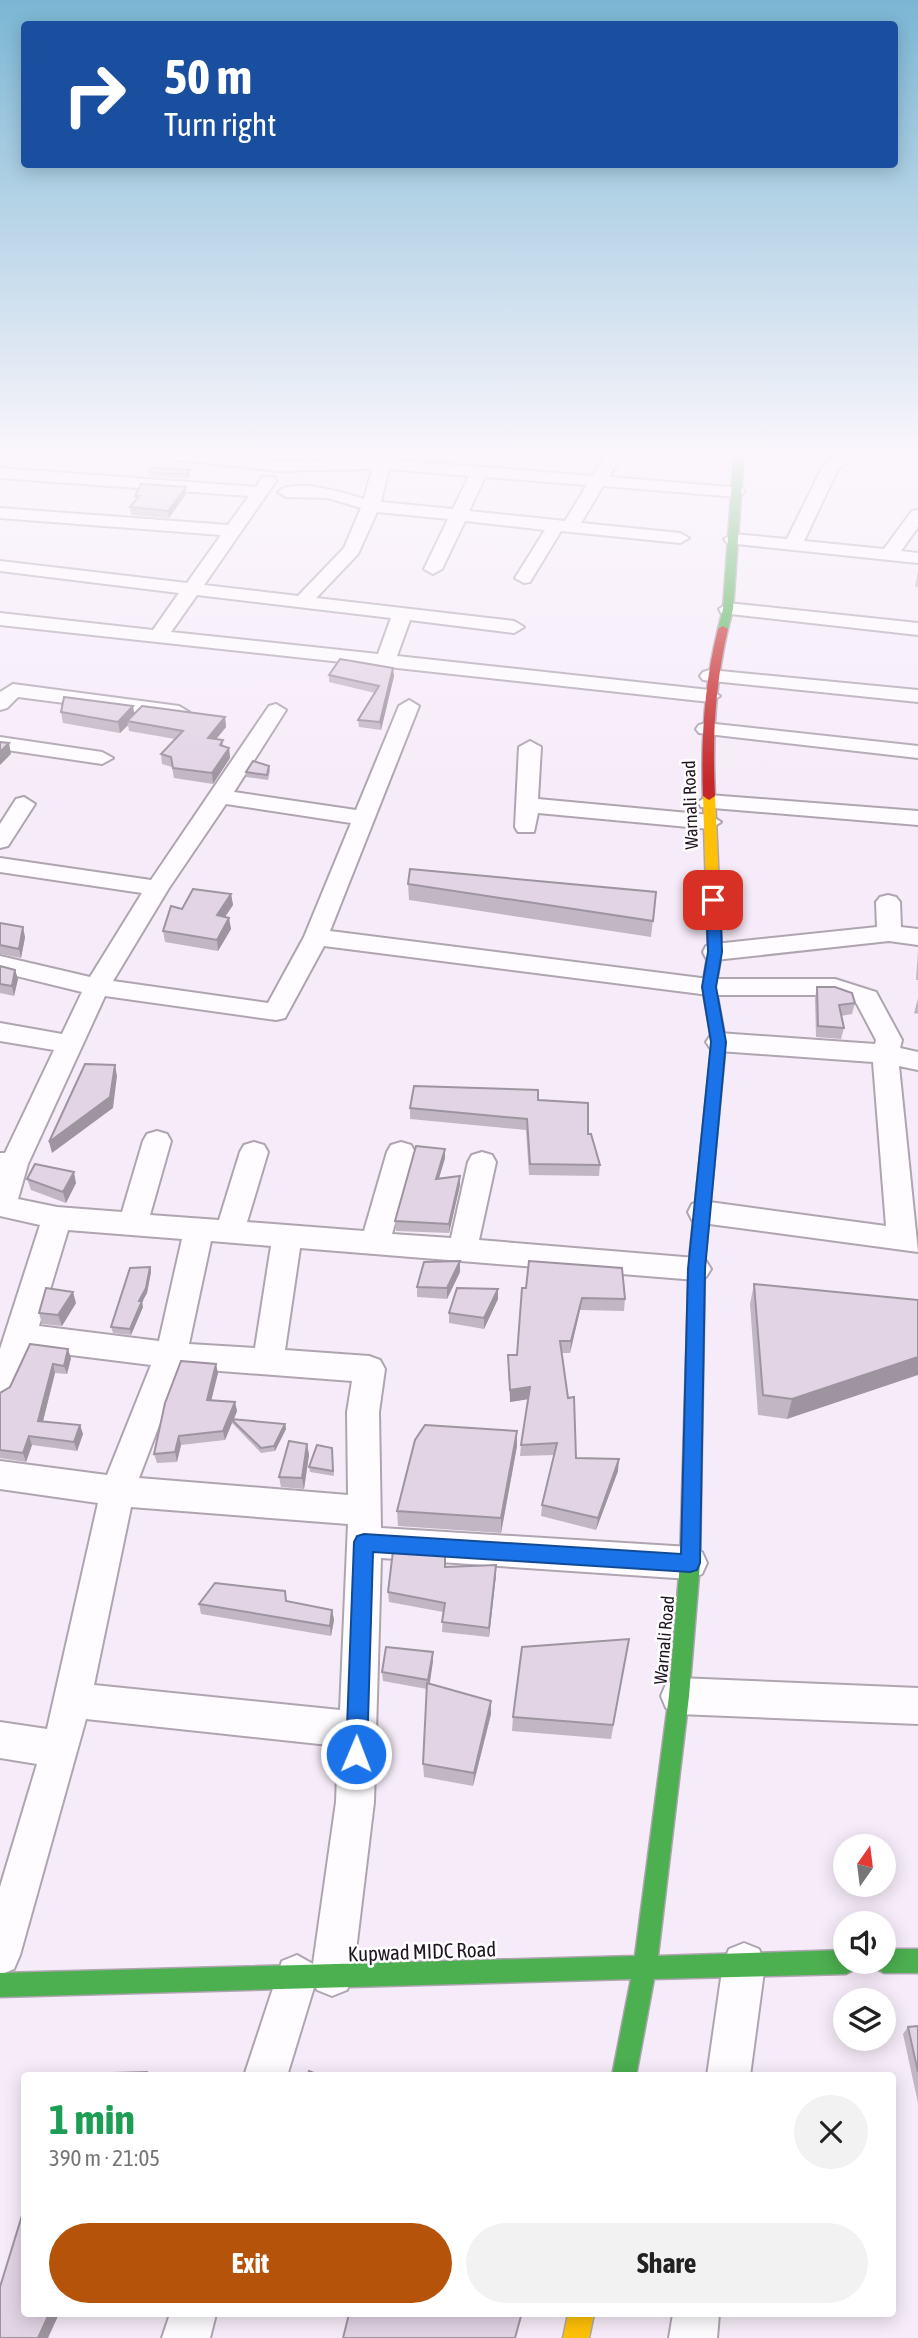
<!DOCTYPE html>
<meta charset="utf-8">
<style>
body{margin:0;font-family:"Asap Condensed",sans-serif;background:#f2f2f2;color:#222;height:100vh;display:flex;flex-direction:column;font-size:26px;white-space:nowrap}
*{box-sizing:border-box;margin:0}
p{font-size:23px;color:#767676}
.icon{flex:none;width:38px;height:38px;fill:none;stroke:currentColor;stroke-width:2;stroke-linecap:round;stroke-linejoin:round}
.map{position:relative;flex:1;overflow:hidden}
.drawer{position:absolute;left:21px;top:2072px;width:875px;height:245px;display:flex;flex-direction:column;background:#fff;border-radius:7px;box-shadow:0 4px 18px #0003}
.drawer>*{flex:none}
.guide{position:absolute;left:21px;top:21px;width:877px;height:147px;border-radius:7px;box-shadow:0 4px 18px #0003;background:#1a4fa0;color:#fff;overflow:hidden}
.needle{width:46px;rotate:14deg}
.fabs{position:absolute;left:833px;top:1834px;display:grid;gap:14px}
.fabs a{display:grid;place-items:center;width:63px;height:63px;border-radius:50%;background:#fff;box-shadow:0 4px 18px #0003;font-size:35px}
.pin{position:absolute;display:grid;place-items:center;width:60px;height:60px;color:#fff;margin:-30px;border-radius:14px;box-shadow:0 4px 10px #0006}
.me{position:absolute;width:77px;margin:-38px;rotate:1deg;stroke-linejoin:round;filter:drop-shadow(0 0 5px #0008)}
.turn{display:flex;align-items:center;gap:24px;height:147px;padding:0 28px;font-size:32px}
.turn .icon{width:91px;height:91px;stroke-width:2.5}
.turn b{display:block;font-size:49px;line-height:60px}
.round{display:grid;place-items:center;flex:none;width:74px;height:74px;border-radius:37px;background:#f2f2f2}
.overview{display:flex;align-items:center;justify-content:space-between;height:119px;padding:0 28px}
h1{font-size:42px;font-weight:700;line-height:52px;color:#1e9e55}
.primary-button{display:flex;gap:14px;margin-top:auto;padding:14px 28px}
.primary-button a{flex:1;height:80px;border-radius:42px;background:#b45309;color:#fff;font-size:28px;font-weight:700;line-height:80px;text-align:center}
.primary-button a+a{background:#f2f2f2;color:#222}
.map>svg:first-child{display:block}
</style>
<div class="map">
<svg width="918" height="2338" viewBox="0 0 918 2338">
<rect width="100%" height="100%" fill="#f6ecf9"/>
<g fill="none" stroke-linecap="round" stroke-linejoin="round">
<!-- street casing -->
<g stroke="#aea5b0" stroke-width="4">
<path id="street" d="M161 454H209L278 461 382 459 593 476 606 454H622L609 477 743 488 745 492 737 497 603 486 581 523 680 533 689 538 680 543 561 531 530 582 524 583 515 578 545 530 465 521 442 569 433 574 424 569 448 519 377 512 358 554 316 598 514 621 524 627 514 633 410 620 397 656 710 690 720 696 710 702 0 625V613L153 630 179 593 0 571V561L187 583 221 535 0 518V508L228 525 249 496 0 478V468L256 487 262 477H274L276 481 204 585 298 596 344 548 361 508 328 498 286 497 278 492C292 477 346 493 364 499L372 469 278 471 169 459ZM389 469 469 476 453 509 381 502ZM485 477 587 485 565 521 469 511ZM197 595 391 618 378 654 171 632Z
M839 454H858L838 469 804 541 884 549 912 511 918 510V527L901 551 918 553V563L727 543 724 539 733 534 787 539 823 466Z
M728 603 918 623V635L721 613 719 609Z
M710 670 918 690V702L703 680 700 676 703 672Z
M13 684 179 706 189 712 179 718 18 697 7 708 0 710V692Z
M409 700 419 706 330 931 709 979H835L876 992 902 1040 900 1048 918 1052V1070L899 1066 918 1252 702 1223 692 1220 688 1212 692 1204 702 1201 886 1226 873 1062 719 1051 710 1048 706 1042 710 1036 719 1033 875 1044 876 1040 857 1004 833 995H709L324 946 285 1018 276 1020 105 996 28 1164 18 1199 57 1207 122 1212 143 1141 147 1134 157 1131 167 1134 171 1141 150 1215 219 1220 240 1152 244 1145 254 1142 264 1145 268 1152 247 1222 364 1231 387 1152 391 1145 401 1142 411 1145 415 1152 392 1234 451 1238 468 1162 472 1155 482 1152 492 1155 496 1162 479 1240 696 1258 706 1261 711 1269 706 1277 696 1280 300 1248 285 1350 369 1356 380 1360 385 1369 379 1412 381 1528 690 1547 702 1552 707 1563 702 1574 690 1579 381 1558 374 1802 353 1975 347 1990 332 1996 317 1990 315 1984 287 2076H244L282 1961 297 1955 313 1964 336 1802 338 1746 86 1719 20 1955 14 1969 0 1975V1887L37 1764 0 1758V1722L47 1729 98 1503 0 1489V1461L107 1475 151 1365 31 1350 11 1395 0 1399V1349L40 1225 0 1216V1153H5L54 1050 0 1041V1023L62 1034 82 992 0 972V956L90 977 142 893 0 872V858L151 880 269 706 276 704 286 710 234 792 356 810 399 706ZM226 804 351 823 304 937 268 1003 113 981 169 888ZM68 1230 182 1239 159 1341 39 1326ZM211 1241 271 1246 255 1348 189 1344ZM181 1368 352 1381 347 1412 348 1495 139 1478ZM131 1507 348 1524 340 1710 94 1685Z
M706 723 918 746V758L699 733 696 729 699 725Z
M0 737 102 752 113 758 102 764 0 749Z
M530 741 541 747 538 799 710 815 721 822 710 829 538 813 534 832H518L515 827 519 747Z
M709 795 918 811V825L701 807 698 802Z
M24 797 35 804 8 846 0 848V824L16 799Z
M888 895 896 897 900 902 901 927 918 929V945L889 941 715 960 706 958 703 952 706 946 715 944 877 927 876 902 880 897Z
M679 1678 918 1688V1724L679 1714 666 1708 661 1696 666 1684Z
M744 1943 759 1949 765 1964 750 2076H707L723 1964 729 1949Z
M170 2314H216L210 2338H162Z
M673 2314H719L717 2338H669Z"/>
</g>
<!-- fast casing -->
<g stroke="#aea5b0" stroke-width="3">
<path id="fast" d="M734 454H744L733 609 728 629 723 632 718 629 723 609Z
M697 1254 703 1255 705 1260 700 1563 689 1696 658 1956 845 1950V1962H857L854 1970 846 1974 654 1979 636 2076H612L631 1979 0 1997V1973L635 1956 669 1696 680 1563 689 1260 691 1255Z
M918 1949V1973H884L876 1969 873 1962H884V1949Z"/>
</g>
<!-- slow casing -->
<g stroke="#aea5b0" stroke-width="3">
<path id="slow" d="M709 792 715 796 722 952 716 987 726 1042 705 1260 703 1265H691L689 1260 712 1042 702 987 708 952 703 796Z
M568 2314H594L589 2338H563Z"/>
</g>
<!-- jam casing -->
<g stroke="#aea5b0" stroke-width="3">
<path id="jam" d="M723 626 728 629C715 685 712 739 715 796L709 800 703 796C701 739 704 685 718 629Z"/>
</g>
<!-- street -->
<use href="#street" fill="#fefcfe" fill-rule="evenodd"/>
<!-- fast -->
<use href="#fast" fill="#4caf50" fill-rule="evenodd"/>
<!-- slow -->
<use href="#slow" fill="#ffc107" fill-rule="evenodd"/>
<!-- jam -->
<use href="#jam" fill="#c62828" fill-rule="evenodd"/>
</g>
<!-- wall -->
<path fill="#c2b6c5" d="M307 454H342V457Z
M190 470V475L187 479 149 476V472Z
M186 487V494L169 518 131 515 130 507 136 501 135 496Z
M918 570V587H915Z
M329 675 394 676 381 730 359 727 358 720 375 693 329 682Z
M61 712 225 717 226 727 216 739 223 740V747L229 748 230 758 213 784 174 778 172 767 162 764 161 754 175 739 129 731 128 725 120 733 63 723Z
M269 766 270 771 268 780 246 777V772Z
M408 884 656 892 651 937 409 900Z
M231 894 233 905 225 917 229 918 231 929 218 951 165 942 163 931 182 909Z
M0 923 25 937 21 958 0 954Z
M918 951V980H916Z
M0 966 15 970 18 979 14 996 0 993Z
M817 987 855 1003 852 1014 841 1016 844 1028 841 1039 816 1037 815 998Z
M918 998V1014L914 1013Z
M538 1100 600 1165 599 1176 529 1175 526 1130 410 1119V1108Z
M445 1149V1158L439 1178 460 1185 449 1233 396 1231 395 1221Z
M27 1179 76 1183 66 1203 31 1190Z
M150 1267 151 1272 147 1293 142 1302 143 1307 131 1335 113 1333 111 1327Z
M460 1272 447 1299 417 1297V1287Z
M754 1284 918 1300 787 1419 758 1415 750 1304Z
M522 1288 625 1299 624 1311 580 1310 570 1353H561L576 1458 618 1471 596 1530 541 1516 542 1505 554 1455 520 1456 521 1445 528 1399 510 1402 508 1367V1355H517Z
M498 1299 484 1329 449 1323V1313Z
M76 1303 62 1326 42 1324 39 1313Z
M30 1344 71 1358 67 1374 55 1373 43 1421 80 1425 83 1434 77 1451 32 1445 26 1462 0 1458V1460V1393L10 1387Z
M218 1373 211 1400 235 1402 237 1411 234 1419 285 1424 286 1429 275 1451 261 1453 232 1423 225 1440 181 1445 177 1462 157 1463 154 1454Z
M307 1444 309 1455 304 1489 281 1487 279 1477Z
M517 1446 501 1533 398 1526 397 1511Z
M332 1448 334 1476 310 1472 309 1467Z
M445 1567 496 1575 489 1637 442 1632 443 1612 389 1602 388 1592Z
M286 1601 332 1610 334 1620 331 1636 201 1614 199 1604Z
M629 1639 611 1739 512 1731 513 1717Z
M433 1652V1661L429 1684 491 1701V1714L473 1786 424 1777 423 1764 427 1689 383 1681 382 1672Z
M918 2026V2103L903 2034 908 2027Z"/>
<!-- shaded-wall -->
<path fill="#9e94a0" d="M190 470V475L187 479 186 474Z
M186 487V494L169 518 168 511Z
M393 668 394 676 381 730 380 722Z
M133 706 135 717 127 721 128 725 120 733 118 722Z
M225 717 226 727 209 748 208 738Z
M9 743 11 754 0 765V752Z
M229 748 230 758 213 784 212 773Z
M231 894 233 905 219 926 217 915Z
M229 918 231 929 218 951 217 940Z
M23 927 25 937 21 958 19 949Z
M15 970 18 979 14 996 12 986Z
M115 1065 117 1076 113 1108 52 1153 49 1142Z
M445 1149V1158L436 1188V1179Z
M74 1172 76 1183 66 1203 63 1192Z
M460 1176V1185L449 1233V1224Z
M460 1261V1272L447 1299V1288Z
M150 1267 151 1272 147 1293 142 1302 143 1307 131 1335 130 1329Z
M498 1289V1299L484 1329V1318Z
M73 1292 76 1303 62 1326 58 1315Z
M582 1298 580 1310 570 1353 571 1341Z
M68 1349 71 1358 67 1374 64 1366Z
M918 1357V1375L787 1419 792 1399Z
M53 1364 55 1373 41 1429 38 1421Z
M216 1364 218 1373 209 1410 207 1400Z
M530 1387 529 1399 510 1402V1390Z
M235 1402 237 1411 233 1421 231 1419 232 1423 225 1440 223 1431Z
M285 1424 286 1429 275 1451 274 1446Z
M80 1425 83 1434 77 1451 74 1442Z
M517 1431V1446L501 1533V1518Z
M29 1436 32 1445 26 1462 23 1453Z
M179 1436 181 1445 177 1462 175 1452Z
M307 1444 309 1455 304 1489 302 1478Z
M619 1459 618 1471 596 1530 598 1518Z
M496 1565V1575L489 1637V1628Z
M332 1610 334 1620 331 1636 330 1626Z
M433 1652V1661L429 1689 428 1680Z
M491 1701V1714L473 1786 474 1773Z
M49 2314H59L48 2338H38Z"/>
<!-- building -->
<path fill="#e2d4e5" stroke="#9e94a0" stroke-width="2" d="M150 468 190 470 186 474 149 472Z
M141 484 186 487 168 511 130 507 139 496H135Z
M340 659 393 668 380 722 358 720 379 686 329 675Z
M64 697 133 706 118 722 61 712Z
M142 706 225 717 208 738 223 740 220 745 229 748 212 773 173 768 171 757 161 754 183 731 127 721Z
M0 742 9 743 0 752Z
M253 761 269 766 267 775 246 772Z
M410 869 656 892 653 921 408 884Z
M193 889 231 894 217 915 229 918 217 940 163 931 171 906 182 909Z
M0 923 23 927 19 949 0 945Z
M0 966 15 970 12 986 0 984Z
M817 987H835L852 993 855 1003 839 1005 844 1028 818 1026Z
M85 1064 115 1065 110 1097 49 1142Z
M414 1086 538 1090V1100L588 1103V1134H591L600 1165 530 1164 527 1119 410 1108Z
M416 1146 445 1149 436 1179 460 1176 449 1224 395 1221Z
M35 1164 74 1172 63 1192 27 1179Z
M460 1261 447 1288 417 1287 424 1262Z
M529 1261 622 1268 625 1299 582 1298 571 1341H560L568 1398 574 1397 576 1458 619 1459 598 1518 542 1505 557 1443 521 1445 530 1387 510 1390 508 1355H517L522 1288H526Z
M150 1267 146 1288 139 1301H142L130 1329 111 1327 130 1268Z
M754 1284 918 1300V1357L792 1399 763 1395Z
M46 1288 73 1292 58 1315 39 1313Z
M457 1288 498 1289 484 1318 449 1313Z
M30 1344 68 1349 64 1366 53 1364 38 1421 80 1425 74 1442 29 1436 23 1453 0 1450V1393L10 1387Z
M181 1361 216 1364 207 1400 235 1402 223 1431 179 1436 175 1452 154 1454 165 1403Z
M231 1419 285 1424 274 1446 261 1448Z
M425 1425 517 1431 501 1518 397 1511 415 1440Z
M289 1441 307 1444 302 1478 279 1477Z
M317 1445 332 1448 333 1471 309 1467Z
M393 1551 445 1555V1567L496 1565 489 1628 442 1622 445 1603 388 1592Z
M215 1583 285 1591 286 1601 332 1610 330 1626 199 1604Z
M629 1639 613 1725 513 1717 522 1647Z
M386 1647 433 1652 428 1680 382 1672Z
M427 1683 491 1701 474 1773 423 1764Z
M918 2026V2072L908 2027Z
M309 2071 321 2076H307Z
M147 2072V2076H76L77 2074Z
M24 2209V2314H49L38 2338H0V2287Z
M349 2314H511L521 2316 515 2338H343Z"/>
<!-- sky -->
<linearGradient id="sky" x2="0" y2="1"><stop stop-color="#7ab6d4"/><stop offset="0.58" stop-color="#fbf6fc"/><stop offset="1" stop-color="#fbf6fc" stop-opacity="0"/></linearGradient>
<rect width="918" height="781" fill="url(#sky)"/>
<!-- route -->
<path fill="#1a73e8" stroke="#114b97" stroke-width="2" d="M713 896 720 900 722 952 716 987 726 1042 705 1269 700 1563 697 1570 690 1572 373 1552 367 1754 364 1761 356 1764 349 1761 346 1754 354 1542 357 1536 364 1534 681 1554 688 1269 711 1042 702 987 708 952 706 900Z"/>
<g text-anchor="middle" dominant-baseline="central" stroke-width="5" stroke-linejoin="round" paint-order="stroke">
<!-- street labels -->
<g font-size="18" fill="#1f1621" stroke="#fff">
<text transform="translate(690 805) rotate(-92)">Warnali Road</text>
<text transform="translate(664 1640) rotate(-85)">Warnali Road</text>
</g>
<!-- near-street labels -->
<g font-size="21" fill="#1f1621" stroke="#fff">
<text transform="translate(422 1951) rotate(-2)">Kupwad MIDC Road</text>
</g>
</g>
</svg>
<div class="fabs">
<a><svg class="needle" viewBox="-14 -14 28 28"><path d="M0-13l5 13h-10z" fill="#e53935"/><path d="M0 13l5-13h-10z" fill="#767676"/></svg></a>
<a><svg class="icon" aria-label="sound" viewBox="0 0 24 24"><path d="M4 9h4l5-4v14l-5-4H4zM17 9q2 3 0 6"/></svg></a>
<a><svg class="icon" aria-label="layers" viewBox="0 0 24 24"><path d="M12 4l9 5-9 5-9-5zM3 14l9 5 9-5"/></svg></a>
</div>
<div class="pin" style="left:713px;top:900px;background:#d93025"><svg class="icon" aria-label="arrive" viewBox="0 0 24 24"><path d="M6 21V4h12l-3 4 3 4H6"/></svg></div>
<svg class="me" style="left:356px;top:1754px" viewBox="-20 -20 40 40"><circle r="17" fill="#1a73e8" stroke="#fff" stroke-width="3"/><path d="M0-11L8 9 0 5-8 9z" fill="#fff"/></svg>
<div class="guide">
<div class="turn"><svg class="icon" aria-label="right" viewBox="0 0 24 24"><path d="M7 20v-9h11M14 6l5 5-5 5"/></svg><div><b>50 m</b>Turn right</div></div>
</div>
<section class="drawer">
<div class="overview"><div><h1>1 min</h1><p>390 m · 21:05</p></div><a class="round"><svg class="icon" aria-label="close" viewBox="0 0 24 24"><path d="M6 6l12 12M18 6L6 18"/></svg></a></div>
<div class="primary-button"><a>Exit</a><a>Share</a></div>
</section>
</div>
